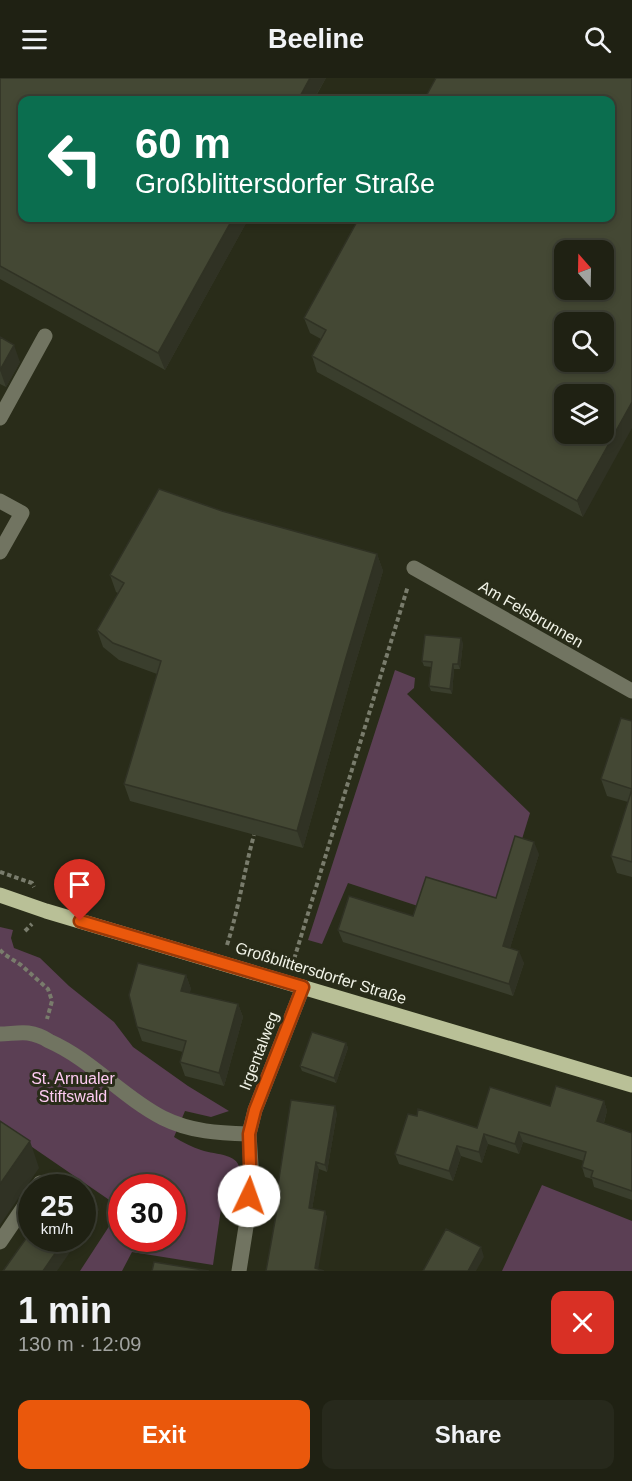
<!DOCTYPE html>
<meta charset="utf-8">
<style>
body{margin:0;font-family:Helvetica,sans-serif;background:#27291c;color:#f1f3f6;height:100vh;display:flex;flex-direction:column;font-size:22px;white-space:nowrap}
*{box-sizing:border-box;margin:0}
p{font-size:20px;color:#a1a3a0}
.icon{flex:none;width:33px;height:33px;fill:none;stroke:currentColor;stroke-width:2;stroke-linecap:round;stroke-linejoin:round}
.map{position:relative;height:1193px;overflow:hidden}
.details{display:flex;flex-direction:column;background:#1f2113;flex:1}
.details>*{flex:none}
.banner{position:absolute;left:18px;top:18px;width:597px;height:126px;border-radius:12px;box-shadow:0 3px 9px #0003,0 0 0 2px #3c3e33;background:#0b6e4f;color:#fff;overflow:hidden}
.needle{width:39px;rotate:340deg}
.tools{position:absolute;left:554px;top:162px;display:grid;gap:12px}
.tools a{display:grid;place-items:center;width:60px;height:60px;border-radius:12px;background:#1f2113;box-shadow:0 3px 9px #0003,0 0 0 2px #3c3e33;font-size:30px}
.speed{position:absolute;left:18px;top:1096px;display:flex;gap:12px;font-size:30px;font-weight:700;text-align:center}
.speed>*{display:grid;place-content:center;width:78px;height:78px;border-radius:50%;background:#1f2113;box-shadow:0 3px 9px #0003,0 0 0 2px #3c3e33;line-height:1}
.speed small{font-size:15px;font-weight:400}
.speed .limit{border:9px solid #d22;background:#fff;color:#111}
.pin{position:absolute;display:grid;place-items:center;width:51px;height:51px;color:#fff;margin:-62px -26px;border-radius:50% 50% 50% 0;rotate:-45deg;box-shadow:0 0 6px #0007}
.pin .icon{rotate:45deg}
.me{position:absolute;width:66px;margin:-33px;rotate:3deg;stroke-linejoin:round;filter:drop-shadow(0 0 4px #0008)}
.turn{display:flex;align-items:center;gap:21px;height:126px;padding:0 18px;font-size:27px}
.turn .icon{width:78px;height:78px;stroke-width:2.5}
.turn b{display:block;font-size:42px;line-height:51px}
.round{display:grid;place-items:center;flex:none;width:63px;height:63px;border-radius:12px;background:#27291c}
.summary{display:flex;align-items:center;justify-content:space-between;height:102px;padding:0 18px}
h1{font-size:36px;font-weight:700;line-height:45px}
.primary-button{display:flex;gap:12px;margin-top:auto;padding:12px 18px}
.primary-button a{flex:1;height:69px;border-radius:12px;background:#ea580c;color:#fff;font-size:24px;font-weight:700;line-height:69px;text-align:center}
.primary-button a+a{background:#27291c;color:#f1f3f6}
header{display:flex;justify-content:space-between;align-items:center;height:78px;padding:0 18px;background:#1f2113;font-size:27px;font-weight:700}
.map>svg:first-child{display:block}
</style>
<header><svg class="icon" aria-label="menu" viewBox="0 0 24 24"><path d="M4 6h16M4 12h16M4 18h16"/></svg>Beeline<svg class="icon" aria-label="search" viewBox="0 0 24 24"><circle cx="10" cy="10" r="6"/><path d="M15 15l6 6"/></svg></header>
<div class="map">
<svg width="632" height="1193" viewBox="0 0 632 1193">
<rect width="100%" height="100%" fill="#292c19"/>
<!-- green -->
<path fill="#5b3f54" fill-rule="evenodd" d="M395 592 415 600 414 610 407 616 530 735 499 836 424 830 348 805 322 866 308 862Z
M0 849 13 852 11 860 14 870 40 880 69 908 114 944 133 969 188 1008 229 1033 211 1039 185 1033 174 1059C182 1064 192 1069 201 1072 218 1078 243 1074 240 1099L224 1098 221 1131 213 1187 132 1174 122 1193H80L121 1130 0 1047ZM122 1110H172V1161H122Z
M542 1107 632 1143V1193H502Z"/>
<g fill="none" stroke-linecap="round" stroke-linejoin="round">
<!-- path -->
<path stroke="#797c6c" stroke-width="4" stroke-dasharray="4.5 3" stroke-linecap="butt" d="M0 794 32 805 34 809
M25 853 32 846
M227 867C239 830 244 793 254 757
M0 872 4 876 21 887 48 911 52 923 47 941
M292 888 408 508"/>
<!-- minor -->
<path stroke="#717461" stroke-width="15" d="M0 340 45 258
M0 423 22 435 0 474
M414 490 632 613
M0 956C9 956 19 954 28 955 35 956 43 959 49 963 92 982 122 1019 163 1040 191 1054 219 1055 249 1056
M37 1110 40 1105 47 1110
M0 1164 32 1117
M239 1193 248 1136 251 1087 249 1056 255 1032 303 909"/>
<!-- major -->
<path stroke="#b9c097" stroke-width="15" d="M0 817 46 833 632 1007"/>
</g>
<!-- wall -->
<path fill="#3a3e2d" d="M0 0H326L165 292 0 201Z
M436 0 583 439 317 294 312 278 321 261 310 255 304 240Z
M0 259 20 284 6 309 0 306Z
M222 433 377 476 383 493 351 600 303 770 130 723 124 706 157 596 119 582 103 569 97 552 118 515 116 514 110 497Z
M463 565 460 591H454L452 616 431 613 429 608 431 589 424 588 422 583Z
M632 643V799L617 795 611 778 628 724 607 718 601 701Z
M539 776 510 870 524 885 513 918 343 864 338 852 413 838 496 820Z
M186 897 191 911 189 915 238 926 243 939 224 1008 185 998 180 984 183 974 142 963 137 949Z
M346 965 348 970 336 1005 302 993 300 988Z
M604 1023 607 1033 604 1045 632 1055V1122L594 1109 592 1101 585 1099 582 1089 584 1083 523 1064 519 1076 488 1066 482 1085 461 1078 453 1103 399 1086 395 1076 477 1050 550 1028Z
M337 1035 327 1094 319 1091 312 1131 325 1133 327 1140 266 1193 279 1120 277 1114Z"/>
<!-- shaded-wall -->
<path fill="#303224" d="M310 0H326L313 22H298Z
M233 140H249L165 292 158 275Z
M14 267 20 284 6 309 0 292Z
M632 324V350L583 439 577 423Z
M377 476 383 493 351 600 303 770 297 753 345 583Z
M461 560 463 565 460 591 458 586Z
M453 586 454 591 452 616 450 611Z
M534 764 539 776 507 880 503 868Z
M519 873 524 885 513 918 509 906Z
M186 897 191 911 186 927 181 913Z
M238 926 243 939 224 1008 219 995Z
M346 965 348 970 336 1005 334 1000Z
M604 1023 607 1033 601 1053 597 1043Z
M335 1028 337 1035 327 1094 325 1087Z
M519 1054 523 1064 519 1076 515 1066Z
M484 1056 488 1066 482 1085 479 1074Z
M30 1063 39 1090 0 1147V1106Z
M457 1068 461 1078 453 1103 449 1093Z
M316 1084 319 1091 311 1137 309 1130Z
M94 1118 99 1132 82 1156V1135Z
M325 1133 327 1140 318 1193 315 1190Z
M65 1161H79L57 1193H43Z
M481 1169 484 1179 476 1193H468Z"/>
<!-- building -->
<path fill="#444834" stroke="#303224" stroke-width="1.5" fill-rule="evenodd" d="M0 0H310L298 22H22V140H233L158 275 0 188Z
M436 0H632V324L577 423 312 278 326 252 304 240 359 140H610V22H424ZM564 172H603V212H564ZM564 244H603V284H564ZM564 316H603V356H564Z
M0 259 14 267 0 292Z
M159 411 222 433 377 476 345 583 297 753 124 706 161 583 113 565 97 552 124 505 110 497Z
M425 557 461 560 458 586H453L450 611 429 608 432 584 422 583Z
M621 640 632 643V711L601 701Z
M632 711V784L611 778Z
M515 758 534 764 503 868 519 873 509 906 338 852 349 818 413 838 426 799 496 820Z
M138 885 186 897 181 913 238 926 219 995 180 984 186 963 137 949 129 917Z
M312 954 346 965 334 1000 300 988Z
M556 1008 604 1023 597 1043 632 1055V1113L591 1099 593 1093 582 1089 586 1074 519 1054 515 1066 484 1056 479 1074 457 1068 449 1093 395 1076 408 1036 417 1038 418 1031 477 1050 490 1009 550 1028Z
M291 1022 335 1028 325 1087 316 1084 309 1130 325 1133 315 1190 324 1193H266L280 1115 277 1114Z
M0 1043 30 1063 0 1106Z
M67 1100 82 1110H60Z
M82 1110 94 1118 82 1135Z
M446 1151 481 1169 468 1193H423Z
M32 1152V1161H65L43 1193H3Z
M154 1184 209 1193H152Z"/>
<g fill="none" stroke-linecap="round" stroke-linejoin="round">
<!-- route casing -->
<g stroke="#983908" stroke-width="15">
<path id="route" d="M80 843 303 909 255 1032 249 1056 250 1087 249 1118"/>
</g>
<!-- route -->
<use href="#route" stroke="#ea580c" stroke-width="10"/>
</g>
<g text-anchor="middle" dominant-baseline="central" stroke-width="6" stroke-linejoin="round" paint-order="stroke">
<!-- street labels -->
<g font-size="16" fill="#f1f3e7" stroke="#292c19">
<text transform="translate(531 536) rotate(30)">Am Felsbrunnen</text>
<text transform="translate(321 895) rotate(17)">Großblittersdorfer Straße</text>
<text transform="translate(259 973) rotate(-69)">Irgentalweg</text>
</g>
<!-- park labels -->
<g font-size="16" fill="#fecbf2" stroke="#292c19">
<text x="73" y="1000">St. Arnualer<tspan x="73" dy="18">Stiftswald</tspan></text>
</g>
</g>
</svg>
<div class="tools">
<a><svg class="needle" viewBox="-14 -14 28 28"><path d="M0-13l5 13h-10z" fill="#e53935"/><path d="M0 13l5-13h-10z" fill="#a1a3a0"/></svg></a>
<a><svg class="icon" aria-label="search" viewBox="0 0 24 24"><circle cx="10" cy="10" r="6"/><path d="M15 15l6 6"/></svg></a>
<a><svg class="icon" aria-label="layers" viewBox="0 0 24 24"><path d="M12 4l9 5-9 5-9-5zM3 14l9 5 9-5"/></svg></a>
</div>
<div class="speed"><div>25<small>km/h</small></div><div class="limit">30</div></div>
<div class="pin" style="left:80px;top:843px;background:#d93025"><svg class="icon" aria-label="arrive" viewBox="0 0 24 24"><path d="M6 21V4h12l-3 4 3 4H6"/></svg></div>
<svg class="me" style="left:249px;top:1118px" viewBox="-20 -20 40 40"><circle r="19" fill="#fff"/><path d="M0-13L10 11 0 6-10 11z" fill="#ea580c"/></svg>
<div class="banner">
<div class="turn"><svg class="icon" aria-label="left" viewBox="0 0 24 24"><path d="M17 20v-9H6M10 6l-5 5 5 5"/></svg><div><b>60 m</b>Großblittersdorfer Straße</div></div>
</div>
</div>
<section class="details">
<div class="summary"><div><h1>1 min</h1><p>130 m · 12:09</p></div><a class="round" style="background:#d93025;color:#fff"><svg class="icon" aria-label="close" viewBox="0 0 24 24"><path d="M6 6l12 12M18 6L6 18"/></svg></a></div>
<div class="primary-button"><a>Exit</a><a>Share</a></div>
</section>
